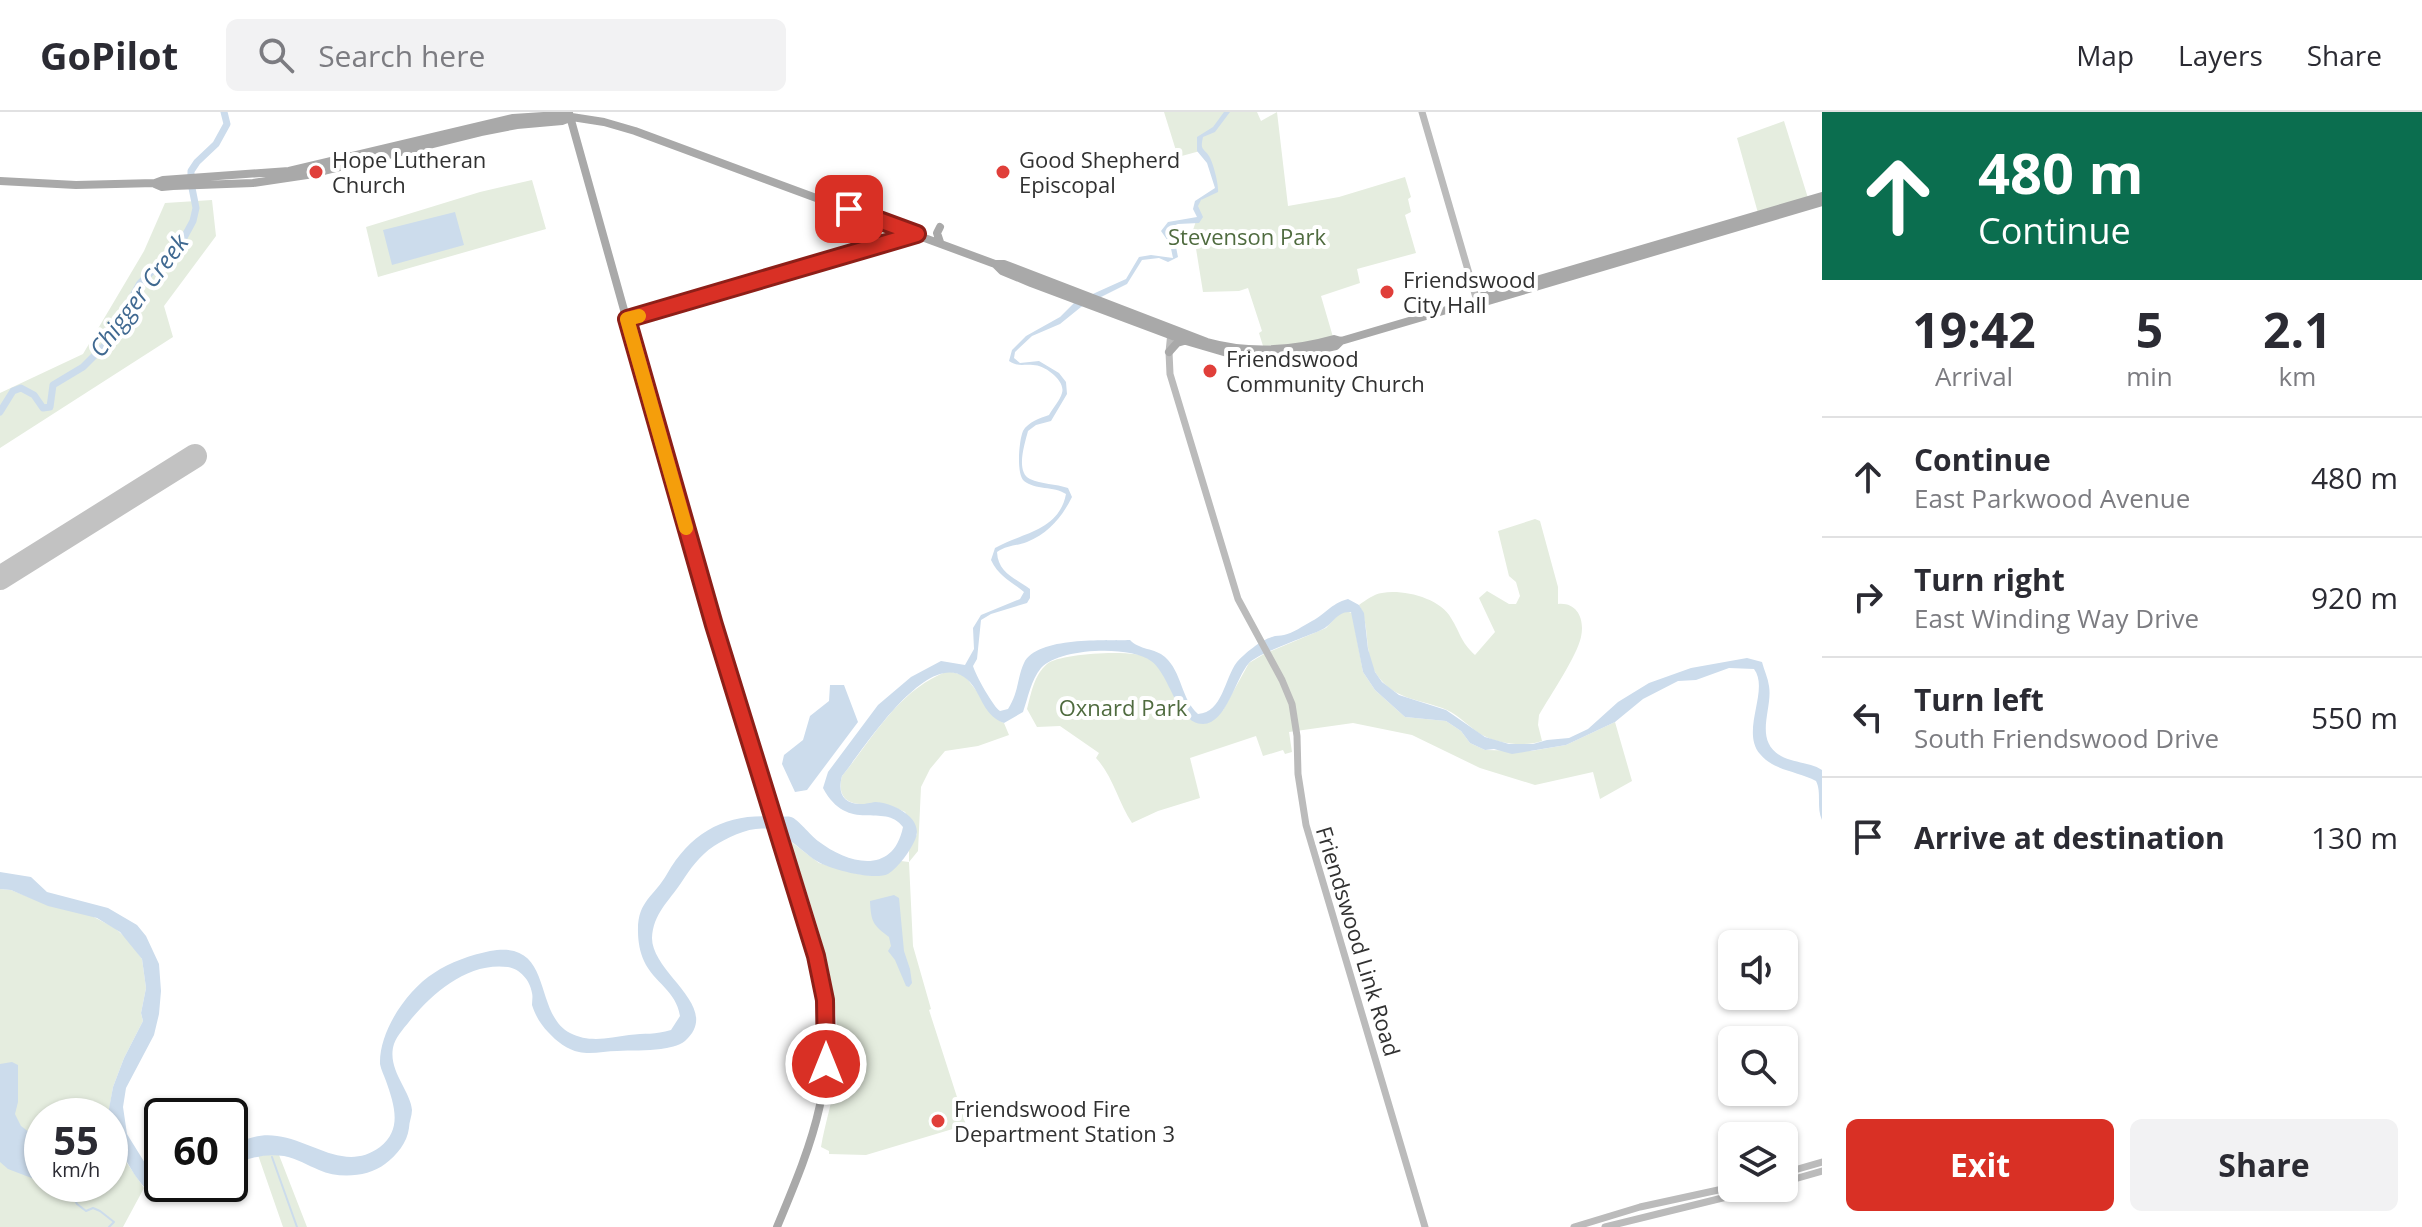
<!DOCTYPE html>
<style>
body{margin:0;font-family:"Open Sans",sans-serif;background:#f2f2f3;color:#2b2b33;height:100vh;display:flex;flex-direction:column;font-size:30px;white-space:nowrap}
*{box-sizing:border-box;margin:0}
p{font-size:26px;color:#7c7c81}
.icon{flex:none;width:44px;height:44px;fill:none;stroke:currentColor;stroke-width:2;stroke-linecap:round;stroke-linejoin:round}
.map{position:relative;flex:1;overflow:hidden}
.details{display:flex;flex-direction:column;background:#fff;width:600px}
.details>*{flex:none}
.top-card{background:#0b6e4f;color:#fff;overflow:hidden}
.tools{position:absolute;left:1718px;top:818px;display:grid;gap:16px}
.tools a{display:grid;place-items:center;width:80px;height:80px;border-radius:12px;background:#fff;box-shadow:0 2px 6px #0004;font-size:40px}
.speed{position:absolute;left:24px;top:986px;display:flex;gap:16px;font-size:40px;font-weight:700;text-align:center}
.speed>*{display:grid;place-content:center;width:104px;height:104px;border-radius:50%;background:#fff;box-shadow:0 2px 6px #0004;line-height:1}
.speed small{font-size:20px;font-weight:400}
.speed .limit{border:4px solid #111;border-radius:12px;background:#fff;color:#111}
.pin{position:absolute;display:grid;place-items:center;width:68px;height:68px;color:#fff;margin:-34px;border-radius:16px;box-shadow:0 4px 12px #0006}
.me{position:absolute;width:88px;margin:-44px;rotate:0deg;stroke-linejoin:round;filter:drop-shadow(0 0 6px #0008)}
.turn{display:flex;align-items:center;gap:28px;height:168px;padding:0 24px;font-size:36px}
.turn .icon{width:104px;height:104px;stroke-width:2.5}
.turn b{display:block;font-size:56px;line-height:68px}
.eta{display:flex;justify-content:space-evenly;align-items:center;height:136px;text-align:center}
.eta b{font-size:48px;font-weight:700;line-height:56px}
.primary-button{display:flex;gap:16px;margin-top:auto;padding:16px 24px}
.primary-button a{flex:1;height:92px;border-radius:12px;background:#d93025;color:#fff;font-size:32px;font-weight:700;line-height:92px;text-align:center}
.primary-button a+a{background:#f2f2f3;color:#2b2b33}
ul{padding:0;list-style:none}
li{display:flex;align-items:center;gap:24px;height:120px;padding:0 24px;border-top:2px solid #e1e1e2}
li div{flex:1}
li b{display:block;font-size:30px}
li em{font-style:normal}
header{display:flex;align-items:center;gap:48px;box-sizing:border-box;height:112px;padding:0 40px;background:#fff;border-bottom:2px solid #e1e1e2}
header strong{font-size:38px}
nav{display:flex;gap:44px;margin-inline-start:auto;font-size:28px}
.search{width:560px;height:72px;background:#f2f2f3;display:flex;align-items:center;gap:20px;box-sizing:border-box;padding:0 28px;border-radius:12px;color:#7c7c81;font-size:30px}
main{display:flex;flex:1;min-height:0}
.map>svg:first-child{display:block}
</style>
<header>
<strong>GoPilot</strong>
<div class="search"><svg class="icon" aria-label="search" viewBox="0 0 24 24"><circle cx="10" cy="10" r="6"/><path d="M15 15l6 6"/></svg>Search here</div>
<nav><a>Map</a><a>Layers</a><a>Share</a></nav>
</header>
<main>
<div class="map">
<svg width="1822" height="1115" viewBox="0 0 1822 1115">
<rect width="100%" height="100%" fill="#fff"/>
<!-- green -->
<path fill="#e5eddf" d="M1164 0H1257L1261 9 1277 0 1288 94 1339 85 1405 65 1411 85 1408 87 1411 100 1405 103 1416 141 1357 157 1360 171 1321 184 1333 225 1313 231 1263 234 1259 221 1262 219 1248 176 1239 179 1203 180 1193 118 1198 103 1195 96 1198 90 1217 76 1209 50 1200 39 1178 45Z
M1784 9 1808 86 1758 101 1737 26Z
M532 68 546 117 378 165 366 115 480 80Z
M212 88 216 124 164 194 173 225 0 336V281L83 242 144 139 165 91Z
M850 106 892 120 894 123 888 128 871 131 865 119 849 112Z
M1535 407 1540 409 1558 475V492C1577 490 1585 507 1581 525 1577 544 1550 584 1539 603L1538 613 1542 629C1524 635 1499 632 1482 623 1470 616 1460 604 1447 598 1422 587 1395 589 1377 563 1363 542 1371 514 1359 493 1366 488 1374 482 1382 481 1403 477 1440 486 1451 506 1461 522 1460 529 1475 543L1495 520 1479 486 1487 479 1509 492H1516L1520 484 1516 470 1509 464 1498 419Z
M1346 499 1352 501 1363 560 1375 578 1405 605 1446 609 1461 619 1470 631 1485 638 1531 639 1566 633 1615 610 1632 669 1600 687 1593 660 1535 673 1480 656 1412 623 1353 611 1289 620 1292 640 1285 642 1283 638 1263 644 1256 624 1190 646 1200 686 1158 699 1132 711C1118 690 1113 664 1096 646L1099 641 1060 614 1037 615 1027 597C1031 582 1034 563 1047 552 1060 541 1135 537 1150 546 1165 554 1182 593 1191 608L1223 598 1249 551 1264 542 1326 516 1338 503Z
M948 559 963 563 968 568 1000 609 1004 611 1009 623 978 634 945 639 930 657 921 675 918 739 909 750 913 834 931 897 929 898 966 1013 866 1043 829 1042V1039L821 1035C825 1011 833 988 836 963 845 881 814 805 790 729L819 751 858 762 874 764 887 762 901 749 909 750V738L917 722 905 700C897 696 888 693 880 691 873 690 867 693 860 692 842 691 838 679 842 664 874 625 898 578 948 559Z
M0 777 11 778 36 788 90 803 115 816 129 829 142 847 146 876 141 901 143 909 124 946 113 975 108 1004H42V1072H110V1018L114 1032 144 1076 123 1115H0Z
M258 1043H279L307 1115H283Z"/>
<!-- water -->
<path fill="#ccdcec" d="M1224 0H1230L1215 20 1203 25C1200 39 1203 35 1209 44 1213 50 1219 73 1218 80L1201 88 1198 94 1203 105 1199 111 1178 112 1167 116 1166 124 1175 130 1178 145 1168 150 1159 146 1142 148 1127 172 1081 195 1060 212 1032 224 1015 240 1014 246 1020 251 1039 249 1059 261 1066 270 1067 282 1051 309 1036 313 1028 319C1025 331 1015 360 1030 367 1041 372 1056 372 1068 376L1072 385C1062 405 1049 421 1027 430 1017 434 1007 433 997 440 998 461 1015 466 1030 477V486L1027 491 991 502 981 508 977 547 973 554C975 562 994 596 1000 599L1008 597C1019 580 1017 566 1024 551 1037 524 1106 529 1130 528 1139 538 1155 536 1165 545 1182 560 1181 587 1198 602 1223 600 1224 567 1237 550 1244 542 1261 528 1272 525 1276 523 1280 524 1284 523 1293 521 1303 514 1312 509 1326 502 1330 492 1348 487L1359 493 1364 501 1368 537 1375 560 1382 570 1399 583 1446 598 1485 625 1509 632H1533L1547 628 1569 626 1588 617 1618 590 1649 571 1691 556 1747 546 1762 550C1764 558 1768 566 1769 574 1773 597 1753 628 1781 644 1793 651 1810 650 1822 658V708C1816 695 1822 681 1816 669 1798 659 1774 659 1760 642 1740 619 1770 578 1754 557L1729 556 1696 568 1678 569 1643 587 1615 610 1566 633 1512 642 1494 637 1485 638 1470 631 1461 619 1446 609 1405 605 1375 578 1363 560 1351 500C1336 499 1333 513 1321 518 1306 525 1259 541 1249 551 1236 565 1226 612 1203 612 1177 612 1170 562 1151 549 1130 533 1059 536 1041 556 1031 568 1028 586 1023 600L1004 611C980 602 982 577 964 565 925 538 862 640 842 664 837 682 844 693 863 692 865 692 874 690 876 690 893 691 925 706 915 728 910 739 899 755 888 762 874 769 828 757 815 748 802 739 783 720 768 717 751 714 728 725 714 734 699 744 691 756 681 771 669 789 653 802 652 826 652 862 723 895 685 929 679 934 668 936 661 937 647 939 631 938 617 939 605 939 591 943 579 940 568 938 556 929 548 920 541 913 535 903 532 893 532 889 533 885 532 881 530 868 520 857 508 855 469 850 435 879 412 906 406 914 397 923 394 932 386 957 411 979 412 998 412 1004 409 1010 409 1016 407 1031 397 1043 385 1052 368 1065 339 1067 319 1058 307 1053 298 1047 284 1044 265 1041 247 1046 230 1055V1034C245 1027 260 1021 277 1024 312 1028 345 1061 380 1035 403 1017 394 992 386 969 384 963 381 958 380 952 379 919 407 878 434 861 450 850 471 843 490 839 555 827 532 901 570 921 589 931 609 926 629 923 645 921 655 923 671 918L680 904C676 878 654 871 644 849 640 841 638 829 638 820 637 789 654 785 667 762 692 718 729 700 778 705 782 705 787 704 791 705 798 707 810 723 818 729 848 752 893 764 903 715 884 689 848 723 823 676L828 660 878 593 911 565 941 549 965 553 974 537 973 516 981 503 1020 487 1024 480C1011 469 999 465 991 448L995 436C1021 421 1059 419 1066 382 1054 374 1035 378 1024 369 1016 362 1019 328 1023 319 1028 310 1040 306 1049 303 1053 296 1060 288 1062 281 1066 269 1045 253 1033 253 1023 252 1018 255 1009 249L1012 238 1026 224 1060 205 1075 190 1126 167 1139 145 1151 143 1173 146 1170 132 1161 119 1168 110 1197 105 1193 97 1195 89 1215 76 1207 51 1197 39V25L1213 15Z
M455 100 464 133 392 153 383 118Z
M830 573H844L858 610 807 678 795 680 782 652 784 643 803 628 810 604 829 589Z
M0 760 31 765 47 780 108 796 137 813 146 824 159 852 161 879 159 902 154 923 126 976 123 995 127 1022 148 1056 162 1072 207 1073C166 1096 150 1091 127 1050 115 1029 110 1030 110 1004L108 1002 113 975 124 946 143 909 141 901 146 876 142 847 120 820 97 806 48 794 11 778 0 777Z
M894 783 899 786 904 839 910 857 912 871 909 875 906 874 895 848 888 839 891 834 889 825C873 813 871 810 870 789Z
M12 950 18 953V990L15 1002 21 1014 42 1030V1070L8 1057 0 1050V952Z"/>
<g fill="none" stroke-linecap="round" stroke-linejoin="round">
<!-- stream -->
<path stroke="#ccdcec" stroke-width="2" d="M272 1045 297 1115
M88 1072 74 1080 73 1084 77 1092 86 1099 93 1096 100 1099 114 1110 109 1115"/>
<!-- river -->
<path stroke="#ccdcec" stroke-width="7" d="M0 300 13 279 21 276 34 283 43 296 50 295 53 273 83 255 105 233 140 171 180 133 193 109 196 96 191 71V59L197 50 216 32 227 12 224 0"/>
<!-- runway -->
<path stroke="#c2c2c2" stroke-width="24" d="M0 466 195 344"/>
<!-- secondary -->
<path stroke="#bbb" stroke-width="7" d="M1422 0 1477 189
M627 207 917 122
M1171 220 1169 240 1170 262 1238 487 1282 568 1292 592 1297 624 1298 662 1306 713 1425 1115
M1784 1061 1822 1050
M1784 1070 1822 1059
M1574 1115 1640 1095 1732 1075
M1605 1115 1763 1076"/>
<!-- primary -->
<path stroke="#a9a9a9" stroke-width="8" d="M569 1 674 377 821 866C838 968 815 1024 777 1115
M0 69 76 73 155 71 163 68 289 59 513 6 559 3 604 10 635 19 995 152 1002 159 1031 171 1186 229 1227 241 1259 245 1289 244 1336 234 1341 229
M155 72 162 75 173 74 253 71 307 63 481 20 517 13 562 9 570 6
M893 128 896 123 895 114
M940 130 937 121 940 115
M996 152H1004L1207 230C1250 242 1291 239 1334 227L1341 229 1477 189 1485 190 1822 90
M1477 189 1482 184 1822 84
M1169 240 1177 231 1184 229"/>
</g>
<g fill="none" stroke-linecap="round" stroke-linejoin="round">
<!-- route casing -->
<g stroke="#8d1f18" stroke-width="20">
<path id="route" d="M826 952 825 888 816 844 714 513 627 207 917 122 849 97"/>
</g>
<!-- route -->
<use href="#route" stroke="#d93025" stroke-width="14"/>
<!-- slow -->
<path stroke="#f59e0b" stroke-width="14" d="M639 204 627 207 686 416"/>
</g>
<!-- markers -->
<g fill="#e03f3a" stroke="#fff" stroke-width="3">
<circle cx="316" cy="60" r="8"/>
<circle cx="1003" cy="60" r="8"/>
<circle cx="1387" cy="180" r="8"/>
<circle cx="1210" cy="259" r="8"/>
<circle cx="938" cy="1009" r="8"/>
</g>
<g text-anchor="middle" dominant-baseline="central" stroke-width="8" stroke-linejoin="round" paint-order="stroke">
<!-- poi labels -->
<g font-size="22" fill="#313131" stroke="#fff" text-anchor="start">
<text x="332" y="47">Hope Lutheran<tspan x="332" dy="25">Church</tspan></text>
<text x="1019" y="47">Good Shepherd<tspan x="1019" dy="25">Episcopal</tspan></text>
<text x="1403" y="167">Friendswood<tspan x="1403" dy="25">City Hall</tspan></text>
<text x="1226" y="246">Friendswood<tspan x="1226" dy="25">Community Church</tspan></text>
<text x="954" y="996">Friendswood Fire<tspan x="954" dy="25">Department Station 3</tspan></text>
</g>
<!-- park labels -->
<g font-size="22" fill="#4f6b3f" stroke="#fff">
<text x="1247" y="124">Stevenson Park</text>
<text x="1123" y="595">Oxnard Park</text>
</g>
<!-- street labels -->
<g font-size="22" fill="#313131" stroke="#fff">
<text transform="translate(1359 829) rotate(73)">Friendswood Link Road</text>
</g>
<!-- water labels -->
<g font-size="24" font-style="italic" fill="#406991" stroke="#fff">
<text transform="translate(138 183) rotate(-53)">Chigger Creek</text>
</g>
</g>
</svg>
<div class="tools">
<a><svg class="icon" aria-label="sound" viewBox="0 0 24 24"><path d="M4 9h4l5-4v14l-5-4H4zM17 9q2 3 0 6"/></svg></a>
<a><svg class="icon" aria-label="search" viewBox="0 0 24 24"><circle cx="10" cy="10" r="6"/><path d="M15 15l6 6"/></svg></a>
<a><svg class="icon" aria-label="layers" viewBox="0 0 24 24"><path d="M12 4l9 5-9 5-9-5zM3 14l9 5 9-5"/></svg></a>
</div>
<div class="speed"><div>55<small>km/h</small></div><div class="limit">60</div></div>
<div class="pin" style="left:849px;top:97px;background:#d93025"><svg class="icon" aria-label="arrive" viewBox="0 0 24 24"><path d="M6 21V4h12l-3 4 3 4H6"/></svg></div>
<svg class="me" style="left:826px;top:952px" viewBox="-20 -20 40 40"><circle r="17" fill="#d93025" stroke="#fff" stroke-width="3"/><path d="M0-11L8 9 0 5-8 9z" fill="#fff"/></svg>
</div>
<section class="details">
<div class="top-card">
<div class="turn"><svg class="icon" aria-label="ahead" viewBox="0 0 24 24"><path d="M12 20V5M6 11l6-6 6 6"/></svg><div><b>480 m</b>Continue</div></div>
</div>
<div class="eta">
<div><b>19:42</b><p>Arrival</p></div>
<div><b>5</b><p>min</p></div>
<div><b>2.1</b><p>km</p></div>
</div>
<ul>
<li><svg class="icon" aria-label="ahead" viewBox="0 0 24 24"><path d="M12 20V5M6 11l6-6 6 6"/></svg><div><b>Continue</b><p>East Parkwood Avenue</p></div><em>480 m</em></li>
<li><svg class="icon" aria-label="right" viewBox="0 0 24 24"><path d="M7 20v-9h11M14 6l5 5-5 5"/></svg><div><b>Turn right</b><p>East Winding Way Drive</p></div><em>920 m</em></li>
<li><svg class="icon" aria-label="left" viewBox="0 0 24 24"><path d="M17 20v-9H6M10 6l-5 5 5 5"/></svg><div><b>Turn left</b><p>South Friendswood Drive</p></div><em>550 m</em></li>
<li><svg class="icon" aria-label="arrive" viewBox="0 0 24 24"><path d="M6 21V4h12l-3 4 3 4H6"/></svg><div><b>Arrive at destination</b></div><em>130 m</em></li>
</ul>
<div class="primary-button"><a>Exit</a><a>Share</a></div>
</section>
</main>
